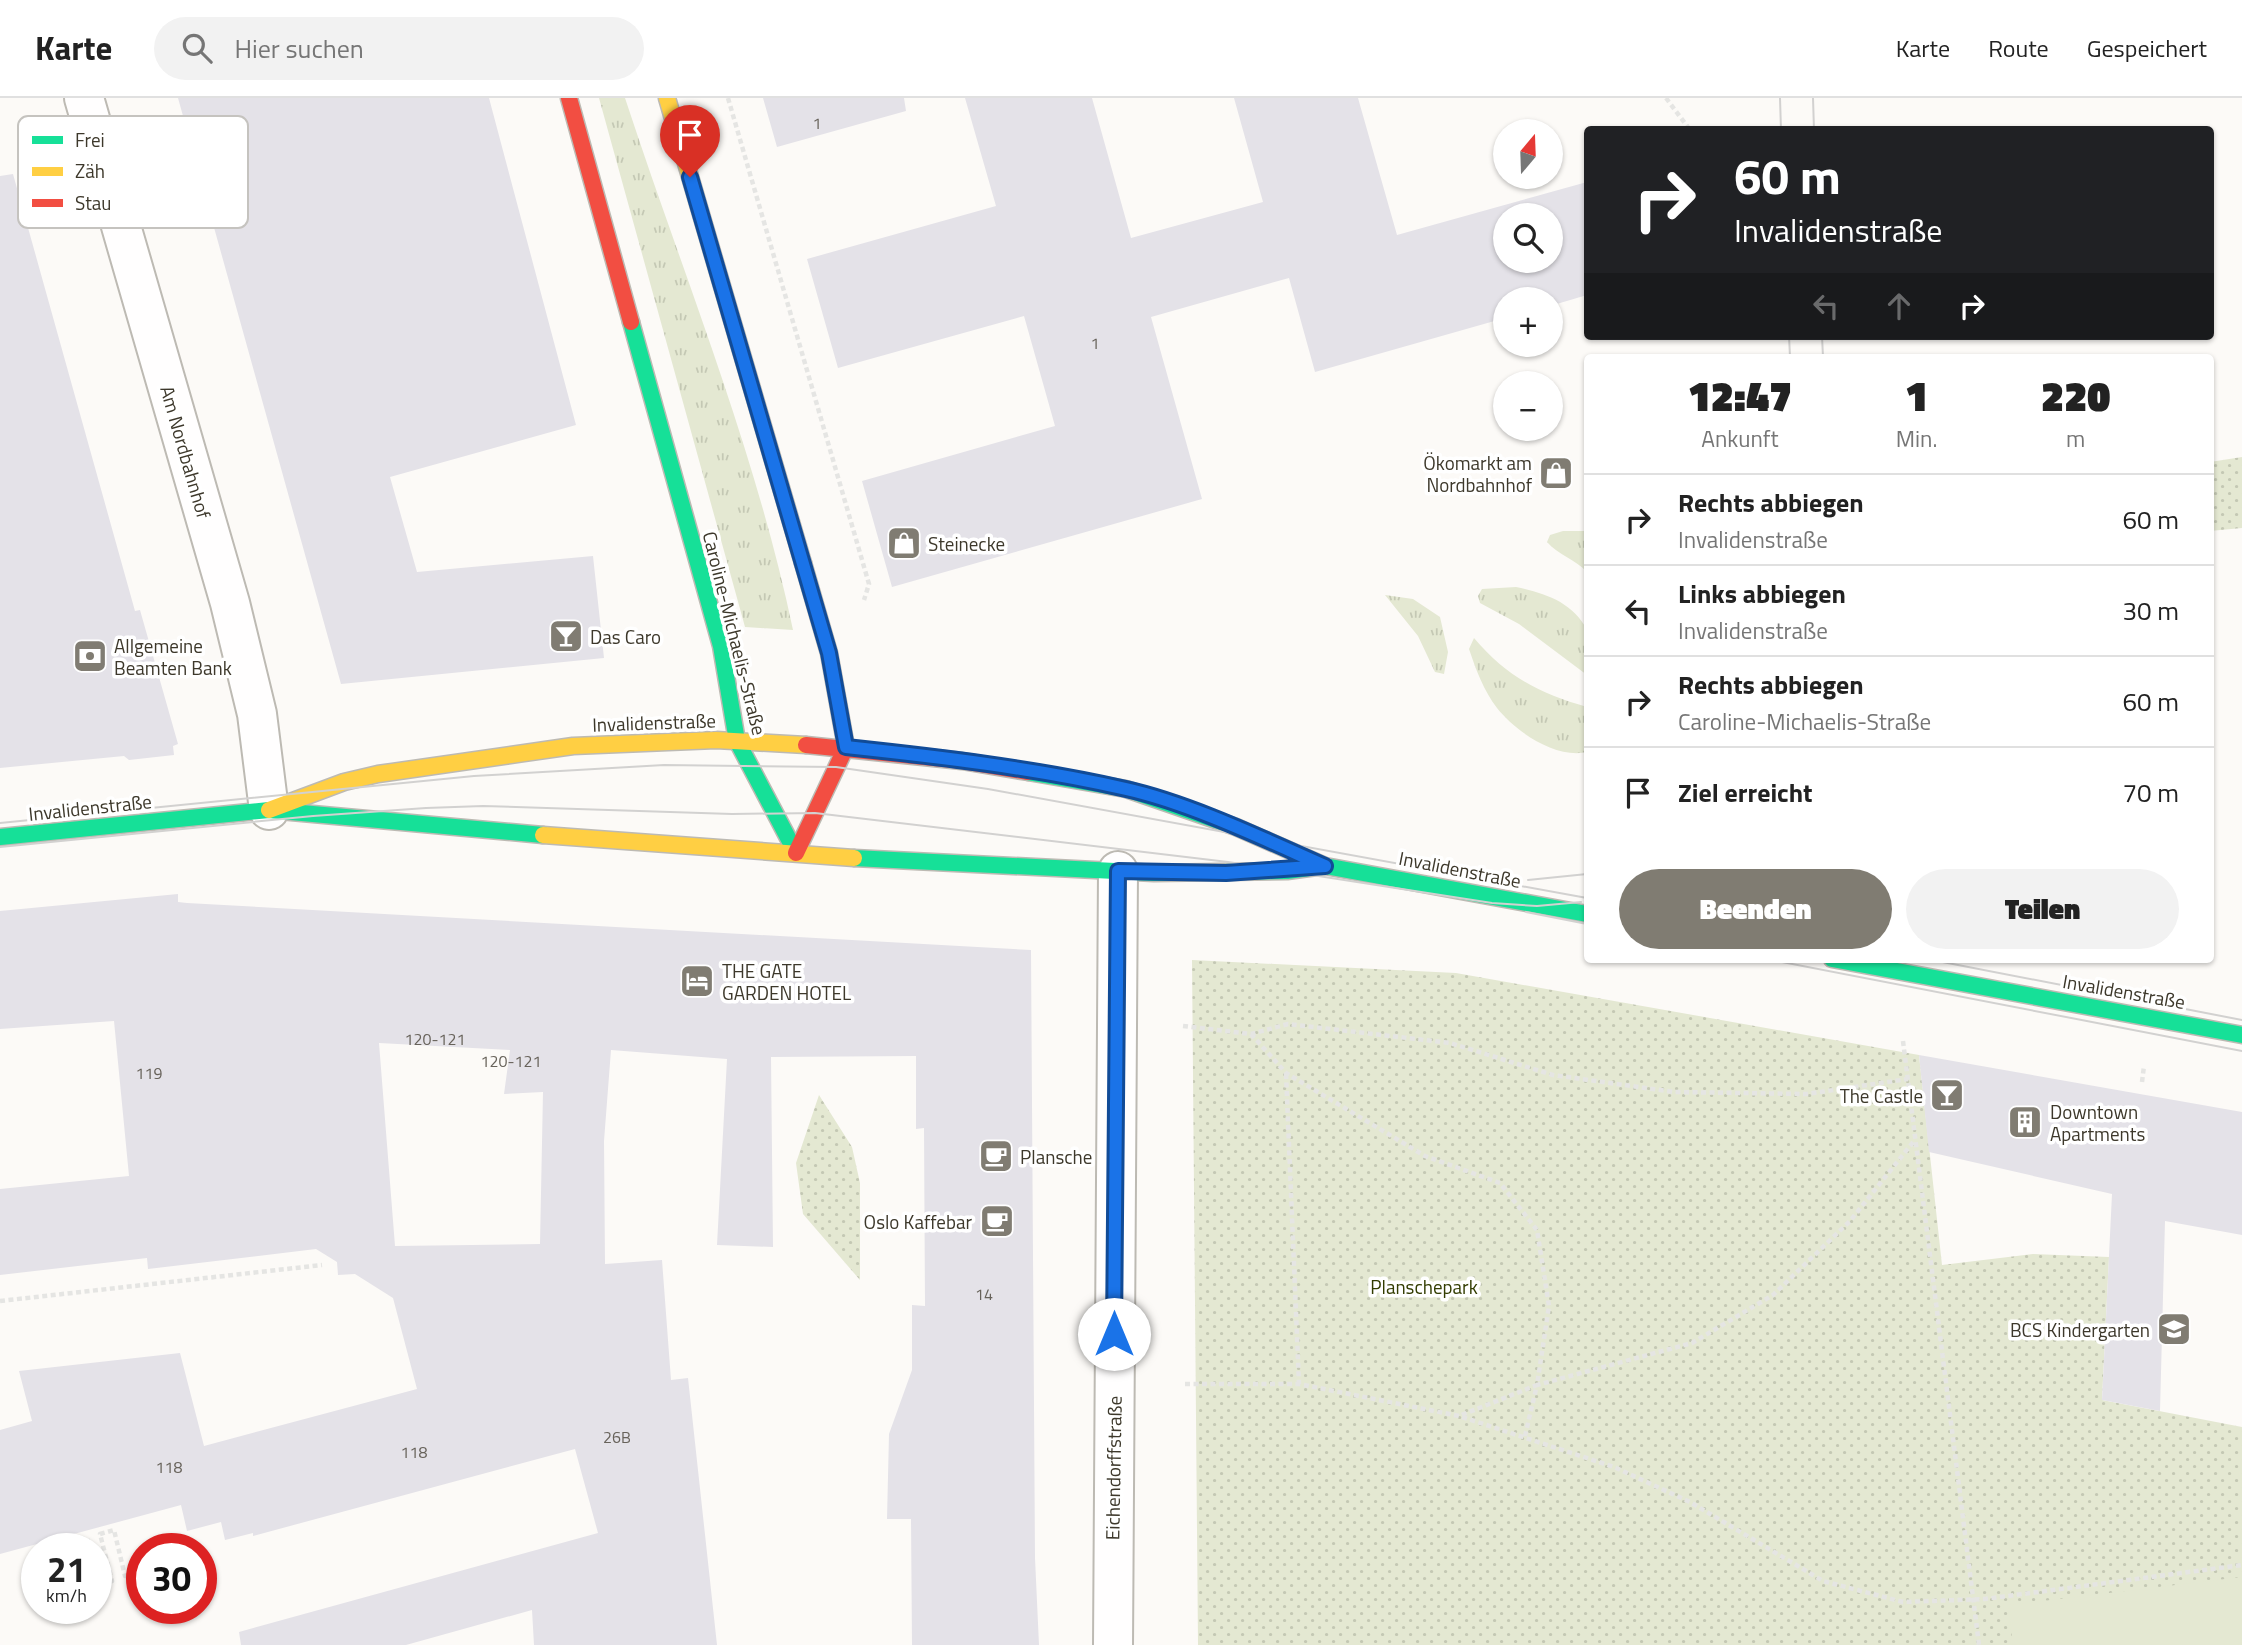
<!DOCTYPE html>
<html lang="de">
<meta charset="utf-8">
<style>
body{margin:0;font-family:"Titillium Web",sans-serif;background:#f2f2f2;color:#222;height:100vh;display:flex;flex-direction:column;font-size:26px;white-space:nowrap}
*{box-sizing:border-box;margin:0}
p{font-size:23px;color:#767676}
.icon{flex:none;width:38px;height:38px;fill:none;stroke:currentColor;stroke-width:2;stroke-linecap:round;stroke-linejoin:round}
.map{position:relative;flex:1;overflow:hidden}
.sheet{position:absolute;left:1584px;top:256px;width:630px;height:609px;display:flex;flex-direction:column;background:#fff;border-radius:7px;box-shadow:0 2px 5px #0004}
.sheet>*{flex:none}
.banner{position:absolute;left:1584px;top:28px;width:630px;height:214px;border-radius:7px;box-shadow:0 2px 5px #0004;background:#202124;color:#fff;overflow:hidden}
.needle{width:46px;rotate:19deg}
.fabs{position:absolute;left:1493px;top:21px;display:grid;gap:14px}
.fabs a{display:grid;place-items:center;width:70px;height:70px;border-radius:50%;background:#fff;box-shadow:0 2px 5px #0004;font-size:35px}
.speed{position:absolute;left:21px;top:1435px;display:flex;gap:14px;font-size:35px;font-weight:700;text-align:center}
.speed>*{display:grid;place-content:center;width:91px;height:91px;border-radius:50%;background:#fff;box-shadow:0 2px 5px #0004;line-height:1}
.speed small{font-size:18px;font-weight:400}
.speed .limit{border:10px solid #d22;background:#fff;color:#111}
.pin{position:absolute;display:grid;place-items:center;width:60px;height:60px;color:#fff;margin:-72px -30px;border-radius:50% 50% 50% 0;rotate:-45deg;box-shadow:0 0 7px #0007}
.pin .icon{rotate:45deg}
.me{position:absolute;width:77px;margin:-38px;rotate:0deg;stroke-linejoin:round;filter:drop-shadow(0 0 5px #0008)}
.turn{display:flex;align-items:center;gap:24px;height:147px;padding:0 35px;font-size:32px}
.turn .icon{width:91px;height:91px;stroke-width:2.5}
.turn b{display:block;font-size:49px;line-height:60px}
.lanes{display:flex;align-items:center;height:66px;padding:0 35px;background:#0003;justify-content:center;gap:35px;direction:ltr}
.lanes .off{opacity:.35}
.eta{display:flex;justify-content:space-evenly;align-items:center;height:119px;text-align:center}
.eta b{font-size:42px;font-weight:800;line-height:49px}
.button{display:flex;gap:14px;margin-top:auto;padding:14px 35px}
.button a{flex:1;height:80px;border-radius:42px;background:#807c72;color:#fff;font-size:28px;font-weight:800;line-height:80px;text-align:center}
.button a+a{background:#f2f2f2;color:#222}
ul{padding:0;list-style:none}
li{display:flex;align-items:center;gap:21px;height:91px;padding:0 35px;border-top:2px solid #e0e0e0}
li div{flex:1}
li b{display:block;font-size:26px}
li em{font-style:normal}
header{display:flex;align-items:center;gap:42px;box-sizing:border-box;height:98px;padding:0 35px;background:#fff;border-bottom:2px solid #e0e0e0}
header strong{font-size:33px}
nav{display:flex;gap:38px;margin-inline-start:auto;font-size:24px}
.search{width:490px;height:63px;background:#f2f2f2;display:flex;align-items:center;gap:18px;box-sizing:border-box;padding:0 24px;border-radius:38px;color:#767676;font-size:26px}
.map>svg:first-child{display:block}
</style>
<header>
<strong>Karte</strong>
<div class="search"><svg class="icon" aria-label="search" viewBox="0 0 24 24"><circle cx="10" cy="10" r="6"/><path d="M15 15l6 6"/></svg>Hier suchen</div>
<nav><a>Karte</a><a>Route</a><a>Gespeichert</a></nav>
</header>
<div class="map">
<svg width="2242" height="1547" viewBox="0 0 2242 1547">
<defs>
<pattern id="grass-tufts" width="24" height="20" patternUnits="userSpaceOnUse" patternTransform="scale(1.75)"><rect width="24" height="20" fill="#e4e8d2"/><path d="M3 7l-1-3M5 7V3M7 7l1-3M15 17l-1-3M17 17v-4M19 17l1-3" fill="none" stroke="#c4c8b4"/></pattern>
<pattern id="park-dots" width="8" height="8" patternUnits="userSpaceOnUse" patternTransform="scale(1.75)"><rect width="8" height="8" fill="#e4e8d2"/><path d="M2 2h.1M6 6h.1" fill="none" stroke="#c4c8b4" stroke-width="1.8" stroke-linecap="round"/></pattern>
</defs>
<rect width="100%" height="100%" fill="#fcfaf7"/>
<!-- grass -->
<path fill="url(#grass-tufts)" d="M599 0H625C683 177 755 350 793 532L745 529Z
M1563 433H1587V474C1575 461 1558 457 1547 444L1550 437Z
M1516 489C1544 495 1573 504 1587 532V577L1519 526 1480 505 1478 498 1482 491Z
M1385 497 1413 501 1440 519 1448 554 1444 576 1435 574 1418 538Z
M1474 540C1506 578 1540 596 1587 609V654C1556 661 1516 634 1497 610 1484 593 1476 572 1469 551Z"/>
<!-- park -->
<path fill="url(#park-dots)" d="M2242 359V430L2210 433V364Z
M1192 862 1456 875 1919 957 1942 1167 2033 1156 2109 1159 2102 1302 2242 1329V1547H1198Z
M819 997 852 1049 860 1085V1182L803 1116 796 1065Z"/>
<!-- pitch -->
<path fill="#e4e8d2" d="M2242 1479V1547H2013L2008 1507Z"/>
<!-- building -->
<path fill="#e4e2e8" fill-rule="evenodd" d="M178 0H489L576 327 390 379 417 474 593 458 604 560 341 586Z
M763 0H904L906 13 777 49Z
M965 0H1092L1131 140 1263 104 1234 0H1358L1397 137 1587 84V197L1550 208V201H1505V220L1315 274 1289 180 1151 219 1202 401 892 489 862 383 1055 328 1024 218 838 270 807 161 996 108ZM1505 117H1550V163H1505Z
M13 76 135 513 140 512 178 646 173 648 174 657 129 662 124 658 0 670V78Z
M178 796V804L187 805 1031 852 1035 1460 1039 1547H912L911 1421H887L889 1336 912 1272V1207L925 1208 924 1030 916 1031V958L771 959 773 1149 717 1147 727 961 611 952 604 1043 605 1166 662 1162 671 1282 688 1280 717 1547H534L532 1512 406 1547H241L239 1534 598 1435 575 1351 253 1438V1435L225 1442 221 1424 187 1433 181 1407 0 1456V1332L32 1323 19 1273 180 1255 204 1348 417 1291 393 1200 355 1176 338 1177 337 1164 316 1151 148 1171 147 1160 0 1177V1091L129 1078 114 923 0 931V813ZM379 945 510 952 504 996 543 994 540 1146 395 1148Z
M1919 957 2242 1014V1137L2165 1123 2160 1313 2102 1302 2112 1096 1929 1054Z"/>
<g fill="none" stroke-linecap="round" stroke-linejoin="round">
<!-- street casing -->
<g stroke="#bdbab3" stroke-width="42">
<path id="street" d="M84 0 230 505 257 616 269 712
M1113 1547 1118 773"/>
</g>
<!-- fast casing -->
<g stroke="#bdbab3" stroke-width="19">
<path id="fast" d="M631 224 721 548 737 643 796 755
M1028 674 1126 691 1236 729 1325 768 1587 816
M0 739 269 712 543 737
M854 760 1154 775 1287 773 1324 768
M1832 861 2242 937"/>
</g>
<!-- slow casing -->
<g stroke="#bdbab3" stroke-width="19">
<path id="slow" d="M667 0 803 465
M269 712 344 684 378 676 573 648 716 642 806 647
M543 737 854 760"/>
</g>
<!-- jam casing -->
<g stroke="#bdbab3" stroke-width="19">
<path id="jam" d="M569 0 631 224
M806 647 962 663 1028 674
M796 755 846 649 829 555 803 465"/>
</g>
<!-- path -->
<path stroke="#e5e5e3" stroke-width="4.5" stroke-dasharray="5 3.5" stroke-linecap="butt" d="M728 0 869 486 864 502
M1666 0 1690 32
M1183 928 1251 936 1288 926 1450 945 1553 977 1674 994 1807 996 1908 981
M1251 936 1286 975 1425 1058 1500 1085 1537 1132 1549 1208 1537 1287 1459 1318
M1903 943 1979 1547
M1286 976 1299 1286
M2142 984 2144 968
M0 1203 322 1167
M1185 1286H1299L1459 1318 1614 1369 1690 1404 1823 1483 1903 1504 1985 1501 2242 1467
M1525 1338 1537 1287 1692 1245 1773 1197 1850 1123 1914 1043
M47 1450 87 1440 91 1451
M96 1472 100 1487 112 1483 100 1436 114 1432 125 1478 142 1474"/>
<!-- street -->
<use href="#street" stroke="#fffefe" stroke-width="38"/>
<!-- fast -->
<use href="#fast" stroke="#16e098" stroke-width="16"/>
<!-- slow -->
<use href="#slow" stroke="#ffcf43" stroke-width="16"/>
<!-- jam -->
<use href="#jam" stroke="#f24e42" stroke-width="16"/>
<!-- tram -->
<path stroke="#d2d1d0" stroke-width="2" d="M1780 0 1781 32
M1813 0 1814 32
M1789 238 1790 259
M1822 238 1823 259
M0 725 474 678 664 667 836 669 988 691 1587 800
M0 749 313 718 426 710 483 708 732 716 815 715 1228 764 1492 805 1537 808 1581 804
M1528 782 1587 776
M1526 814 1587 826
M1766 861 2242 953
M1927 861 2242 922"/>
</g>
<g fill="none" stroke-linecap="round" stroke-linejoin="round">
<!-- route casing -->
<g stroke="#114b97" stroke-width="18">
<path id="route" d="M690 79 829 555 846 649C939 659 1034 670 1126 691 1189 705 1264 741 1325 768L1226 775 1118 773 1114 1236"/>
</g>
<!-- route -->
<use href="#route" stroke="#1a73e8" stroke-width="12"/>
</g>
<!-- icons -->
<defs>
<g id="shop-square" transform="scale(1.75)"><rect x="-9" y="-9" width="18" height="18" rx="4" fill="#807c72" stroke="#fff"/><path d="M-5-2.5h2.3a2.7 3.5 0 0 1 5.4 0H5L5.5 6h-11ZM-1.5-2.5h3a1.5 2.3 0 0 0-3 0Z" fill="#fff"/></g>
<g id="bar-square" transform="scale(1.75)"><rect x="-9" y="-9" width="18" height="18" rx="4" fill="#807c72" stroke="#fff"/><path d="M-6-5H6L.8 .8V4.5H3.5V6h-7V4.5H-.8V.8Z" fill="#fff"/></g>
<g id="bank-square" transform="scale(1.75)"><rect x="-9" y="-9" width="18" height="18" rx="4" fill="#807c72" stroke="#fff"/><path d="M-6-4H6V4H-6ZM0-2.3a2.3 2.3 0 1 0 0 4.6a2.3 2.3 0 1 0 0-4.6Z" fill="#fff"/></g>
<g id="hotel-square" transform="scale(1.75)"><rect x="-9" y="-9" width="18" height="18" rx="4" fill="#807c72" stroke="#fff"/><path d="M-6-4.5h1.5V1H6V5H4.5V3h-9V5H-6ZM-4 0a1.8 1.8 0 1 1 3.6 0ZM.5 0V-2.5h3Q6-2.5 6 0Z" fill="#fff"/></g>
<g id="building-square" transform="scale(1.75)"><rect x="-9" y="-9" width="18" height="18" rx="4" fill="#807c72" stroke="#fff"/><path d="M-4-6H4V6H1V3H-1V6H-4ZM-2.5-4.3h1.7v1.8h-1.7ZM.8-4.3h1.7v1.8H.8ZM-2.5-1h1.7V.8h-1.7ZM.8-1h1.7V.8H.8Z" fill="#fff"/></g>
<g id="cafe-square" transform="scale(1.75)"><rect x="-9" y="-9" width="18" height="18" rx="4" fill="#807c72" stroke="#fff"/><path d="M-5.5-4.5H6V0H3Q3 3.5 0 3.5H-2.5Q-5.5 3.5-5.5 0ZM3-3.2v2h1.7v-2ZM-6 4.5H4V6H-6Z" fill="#fff"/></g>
<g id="school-square" transform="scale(1.75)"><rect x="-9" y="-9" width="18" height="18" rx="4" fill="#807c72" stroke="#fff"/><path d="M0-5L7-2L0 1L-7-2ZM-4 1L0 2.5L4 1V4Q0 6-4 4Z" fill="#fff"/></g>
</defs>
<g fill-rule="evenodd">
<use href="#shop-square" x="1556" y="375"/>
<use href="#shop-square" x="904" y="445"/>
<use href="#bar-square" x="566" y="538"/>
<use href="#bank-square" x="90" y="558"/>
<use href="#hotel-square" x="697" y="883"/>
<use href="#bar-square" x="1947" y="997"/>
<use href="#building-square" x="2025" y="1024"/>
<use href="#cafe-square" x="996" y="1058"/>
<use href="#cafe-square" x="997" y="1123"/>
<use href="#school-square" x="2174" y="1231"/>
</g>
<g text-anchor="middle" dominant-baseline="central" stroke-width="7" stroke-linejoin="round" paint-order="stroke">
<!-- number labels -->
<g font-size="16" fill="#67625a">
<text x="817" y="25">1</text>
<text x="1095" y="245">1</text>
<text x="435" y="941">120-121</text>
<text x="511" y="963">120-121</text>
<text x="149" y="975">119</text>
<text x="984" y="1196">14</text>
<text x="617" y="1339">26B</text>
<text x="414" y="1354">118</text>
<text x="169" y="1369">118</text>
</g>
<!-- street labels -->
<g font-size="19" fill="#3d382b" stroke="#fff">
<text transform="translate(186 354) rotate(74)">Am Nordbahnhof</text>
<text transform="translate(735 535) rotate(76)">Caroline-Michaelis-Straße</text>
<text transform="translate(654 624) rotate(-2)">Invalidenstraße</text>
<text transform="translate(90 709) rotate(-6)">Invalidenstraße</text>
<text transform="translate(1460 771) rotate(11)">Invalidenstraße</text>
<text transform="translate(2124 893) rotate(10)">Invalidenstraße</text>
<text transform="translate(1113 1370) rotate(-89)">Eichendorffstraße</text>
</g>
<!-- poi labels -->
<g font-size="19" fill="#3d382b" stroke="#fff" text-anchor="start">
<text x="1532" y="364" text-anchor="end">Ökomarkt am<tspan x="1532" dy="22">Nordbahnhof</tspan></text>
<text x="928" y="445">Steinecke</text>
<text x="590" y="538">Das Caro</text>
<text x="114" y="547">Allgemeine<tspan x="114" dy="22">Beamten Bank</tspan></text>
<text x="722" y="872">THE GATE<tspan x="722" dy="22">GARDEN HOTEL</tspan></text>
<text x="1923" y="997" text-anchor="end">The Castle</text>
<text x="2050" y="1013">Downtown<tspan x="2050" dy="22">Apartments</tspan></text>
<text x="1020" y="1058">Plansche</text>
<text x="972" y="1123" text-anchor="end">Oslo Kaffebar</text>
<text x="2150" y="1231" text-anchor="end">BCS Kindergarten</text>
</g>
<!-- park labels -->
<g font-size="19" fill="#323c00" stroke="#fff">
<text x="1424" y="1188">Planschepark</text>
</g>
</g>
<!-- legend -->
<rect x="18" y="18" width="230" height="112" rx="10" fill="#fff" stroke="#c5c3bf" stroke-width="2"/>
<rect x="32" y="38" width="31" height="8" fill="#16e098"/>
<rect x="32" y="69" width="31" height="9" fill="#ffcf43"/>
<rect x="32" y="101" width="31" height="8" fill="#f24e42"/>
<g font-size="19" fill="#3d382b">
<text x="75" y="49">Frei</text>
<text x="75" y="80">Zäh</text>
<text x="75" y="112">Stau</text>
</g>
</svg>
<div class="fabs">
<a><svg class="needle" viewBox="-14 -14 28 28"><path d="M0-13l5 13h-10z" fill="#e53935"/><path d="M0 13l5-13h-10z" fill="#767676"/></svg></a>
<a><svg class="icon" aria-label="search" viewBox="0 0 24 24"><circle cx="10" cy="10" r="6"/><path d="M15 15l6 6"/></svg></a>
<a>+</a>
<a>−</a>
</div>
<div class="speed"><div>21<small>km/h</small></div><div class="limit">30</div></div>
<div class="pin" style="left:690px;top:79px;background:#d93025"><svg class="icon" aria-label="arrive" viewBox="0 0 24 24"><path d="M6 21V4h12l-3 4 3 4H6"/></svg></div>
<svg class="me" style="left:1114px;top:1236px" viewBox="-20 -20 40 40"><circle r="19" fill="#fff"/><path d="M0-13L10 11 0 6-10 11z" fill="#1a73e8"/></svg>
<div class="banner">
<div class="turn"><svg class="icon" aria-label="right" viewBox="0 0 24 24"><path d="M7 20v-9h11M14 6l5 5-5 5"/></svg><div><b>60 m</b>Invalidenstraße</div></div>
<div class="lanes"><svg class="icon off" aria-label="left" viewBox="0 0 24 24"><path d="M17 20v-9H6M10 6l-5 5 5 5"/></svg><svg class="icon off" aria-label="ahead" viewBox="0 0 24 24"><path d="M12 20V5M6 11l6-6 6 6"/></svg><svg class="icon" aria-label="right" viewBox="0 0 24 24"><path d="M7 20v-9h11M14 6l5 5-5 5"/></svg></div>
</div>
<section class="sheet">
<div class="eta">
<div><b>12:47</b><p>Ankunft</p></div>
<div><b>1</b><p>Min.</p></div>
<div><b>220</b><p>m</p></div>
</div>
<ul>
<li><svg class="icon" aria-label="right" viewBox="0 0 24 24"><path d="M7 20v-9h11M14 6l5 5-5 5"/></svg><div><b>Rechts abbiegen</b><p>Invalidenstraße</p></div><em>60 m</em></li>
<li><svg class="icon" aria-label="left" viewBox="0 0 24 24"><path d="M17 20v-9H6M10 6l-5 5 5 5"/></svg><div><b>Links abbiegen</b><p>Invalidenstraße</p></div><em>30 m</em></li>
<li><svg class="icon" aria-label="right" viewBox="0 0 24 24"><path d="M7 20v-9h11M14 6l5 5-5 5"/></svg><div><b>Rechts abbiegen</b><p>Caroline-Michaelis-Straße</p></div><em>60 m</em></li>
<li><svg class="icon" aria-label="arrive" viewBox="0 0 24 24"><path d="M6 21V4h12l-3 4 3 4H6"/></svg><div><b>Ziel erreicht</b></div><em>70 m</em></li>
</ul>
<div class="button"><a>Beenden</a><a>Teilen</a></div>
</section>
</div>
